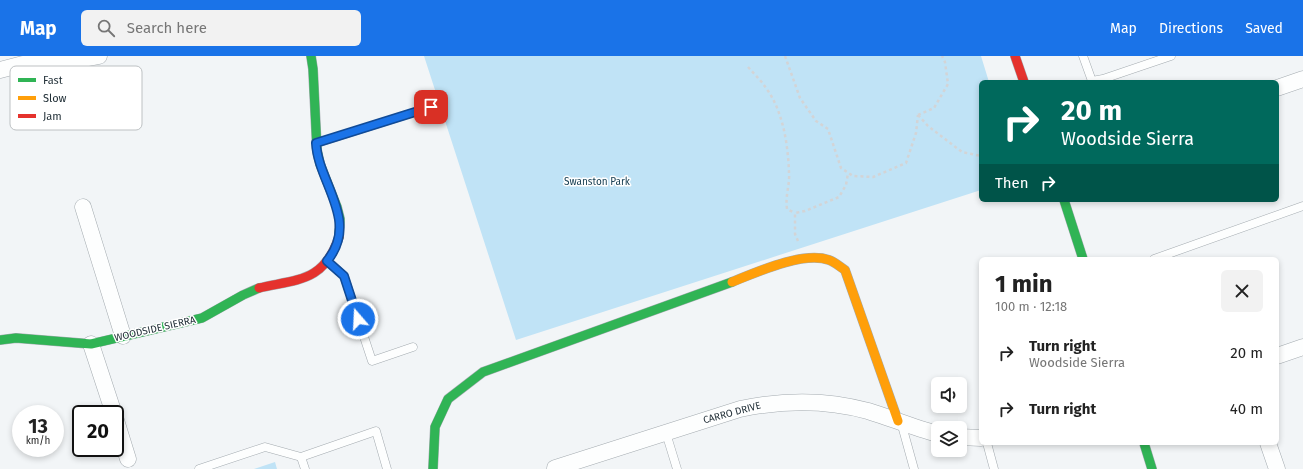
<!DOCTYPE html>
<meta charset="utf-8">
<style>
body{margin:0;font-family:"Fira Sans",sans-serif;background:#f2f2f2;color:#222;height:100vh;display:flex;flex-direction:column;font-size:15px;white-space:nowrap}
*{box-sizing:border-box;margin:0}
p{font-size:13px;color:#767676}
.icon{flex:none;width:22px;height:22px;fill:none;stroke:currentColor;stroke-width:2;stroke-linecap:round;stroke-linejoin:round}
.map{position:relative;flex:1;overflow:hidden}
.side{position:absolute;left:979px;top:201px;width:300px;height:188px;display:flex;flex-direction:column;background:#fff;border-radius:6px;box-shadow:0 2px 6px #0003}
.side>*{flex:none}
.top-card{position:absolute;left:979px;top:24px;width:300px;height:122px;border-radius:6px;box-shadow:0 2px 6px #0003;background:#00695c;color:#fff;overflow:hidden}
.tools{position:absolute;left:931px;top:321px;display:grid;gap:8px}
.tools a{display:grid;place-items:center;width:36px;height:36px;border-radius:6px;background:#fff;box-shadow:0 2px 6px #0003;font-size:20px}
.speed{position:absolute;left:12px;top:349px;display:flex;gap:8px;font-size:20px;font-weight:700;text-align:center}
.speed>*{display:grid;place-content:center;width:52px;height:52px;border-radius:50%;background:#fff;box-shadow:0 2px 6px #0003;line-height:1}
.speed small{font-size:10px;font-weight:400}
.speed .limit{border:2px solid #111;border-radius:6px;background:#fff;color:#111}
.pin{position:absolute;display:grid;place-items:center;width:34px;height:34px;color:#fff;margin:-17px;border-radius:8px;box-shadow:0 2px 6px #0006}
.me{position:absolute;width:44px;margin:-22px;rotate:341deg;stroke-linejoin:round;filter:drop-shadow(0 0 3px #0008)}
.turn{display:flex;align-items:center;gap:14px;height:84px;padding:0 16px;font-size:18px}
.turn .icon{width:52px;height:52px;stroke-width:2.5}
.turn b{display:block;font-size:28px;line-height:34px}
.then{display:flex;align-items:center;height:38px;padding:0 16px;background:#0003;gap:8px;font-size:15px}
.round{display:grid;place-items:center;flex:none;width:42px;height:42px;border-radius:6px;background:#f2f2f2}
.summary{display:flex;align-items:center;justify-content:space-between;height:68px;padding:0 16px}
h1{font-size:24px;font-weight:700;line-height:30px}
ul{padding:0;list-style:none}
li{display:flex;align-items:center;gap:12px;height:56px;padding:0 16px}
li div{flex:1}
li b{display:block;font-size:15px}
li em{font-style:normal}
header{display:flex;align-items:center;gap:24px;box-sizing:border-box;height:56px;padding:0 20px;background:#1a73e8;color:#fff}
header strong{font-size:19px}
nav{display:flex;gap:22px;margin-inline-start:auto;font-size:14px}
.search{width:280px;height:36px;background:#f2f2f2;display:flex;align-items:center;gap:10px;box-sizing:border-box;padding:0 14px;border-radius:6px;color:#767676;font-size:15px}
.map>svg:first-child{display:block}
</style>
<header>
<strong>Map</strong>
<div class="search"><svg class="icon" aria-label="search" viewBox="0 0 24 24"><circle cx="10" cy="10" r="6"/><path d="M15 15l6 6"/></svg>Search here</div>
<nav><a>Map</a><a>Directions</a><a>Saved</a></nav>
</header>
<div class="map">
<svg width="1303" height="413" viewBox="0 0 1303 413">
<defs>
<pattern id="grass-tufts" width="24" height="20" patternUnits="userSpaceOnUse"><rect width="24" height="20" fill="#c0e3f6"/><path d="M3 7l-1-3M5 7V3M7 7l1-3M15 17l-1-3M17 17v-4M19 17l1-3" fill="none" stroke="#a5c3d4"/></pattern>
</defs>
<rect width="100%" height="100%" fill="#f2f5f7"/>
<!-- grass -->
<path fill="url(#grass-tufts)" d="M275 406 277 413H254Z"/>
<!-- park -->
<path fill="#c0e3f6" d="M424 0H981L989 26H981V134L516 284Z"/>
<g fill="none" stroke-linecap="round" stroke-linejoin="round">
<!-- lane casing -->
<g stroke="#a4abb0" stroke-width="9">
<path id="lane" d="M1083 0 1092 25 1103 23 1171 0
M317 87 431 51
M1154 203 1303 150
M328 205 344 220 372 305 413 291
M901 366 914 413
M666 377 677 413
M987 387 994 413
M301 401 305 413
M199 413 265 391 301 401 376 375 387 413"/>
</g>
<!-- street casing -->
<g stroke="#a4abb0" stroke-width="17">
<path id="street" d="M0 14 23 8 63 7 99 0
M1277 32 1303 23
M83 151 123 280
M91 288 114 358
M1277 300 1303 291
M115 361 128 403
M960 381 981 382
M1268 387 1277 413
M555 413V412L740 353C782 344 825 343 868 355 891 362 914 372 938 378"/>
</g>
<!-- fast casing -->
<g stroke="#a4abb0" stroke-width="10">
<path id="fast" d="M311 0 313 13 317 94 320 108 337 151 340 163 339 181
M1064 144 1083 203
M0 284 16 282 91 288 202 262 243 239 259 232
M1144 387 1152 413
M433 413 435 371 448 343 483 316 732 226"/>
</g>
<!-- slow casing -->
<g stroke="#a4abb0" stroke-width="10">
<path id="slow" d="M732 226C757 216 803 195 829 204 835 206 840 211 845 214L898 365"/>
</g>
<!-- jam casing -->
<g stroke="#a4abb0" stroke-width="10">
<path id="jam" d="M1015 0 1024 26
M259 232C298 223 324 226 339 181"/>
</g>
<!-- path -->
<path stroke="#d3d4d6" stroke-width="2.5" stroke-dasharray="3 3" stroke-linecap="butt" d="M785 0 800 42 816 65 828 73 841 112 853 120 873 121 906 107 916 77 918 59
M748 11C754 18 761 24 766 32 783 55 788 88 789 117 790 129 785 139 787 153L795 157
M918 59 928 70 962 96 981 100
M918 59 934 52 948 28 945 6 942 0
M798 185 795 178V157L805 155 839 141 846 129 848 117"/>
<!-- lane -->
<use href="#lane" stroke="#fdfefe" stroke-width="8"/>
<!-- street -->
<use href="#street" stroke="#fdfefe" stroke-width="16"/>
<!-- fast -->
<use href="#fast" stroke="#30b455" stroke-width="9"/>
<!-- slow -->
<use href="#slow" stroke="#ff9f0a" stroke-width="9"/>
<!-- jam -->
<use href="#jam" stroke="#e5322d" stroke-width="9"/>
</g>
<g fill="none" stroke-linecap="round" stroke-linejoin="round">
<!-- route casing -->
<g stroke="#114b97" stroke-width="10">
<path id="route" d="M358 263 344 220 327 205C360 165 318 127 316 87L431 51"/>
</g>
<!-- route -->
<use href="#route" stroke="#1a73e8" stroke-width="7"/>
</g>
<g text-anchor="middle" dominant-baseline="central" stroke-width="3" stroke-linejoin="round" paint-order="stroke">
<!-- park labels -->
<g font-size="10" fill="#184054" stroke="#fff">
<text x="597" y="126">Swanston Park</text>
</g>
<!-- street labels -->
<g font-size="10" fill="#223038" stroke="#fff">
<text transform="translate(155 273) rotate(-13)">WOODSIDE SIERRA</text>
<text transform="translate(732 357) rotate(-15)">CARRO DRIVE</text>
</g>
</g>
<!-- legend -->
<rect x="10" y="10" width="132" height="64" rx="6" fill="#fff" stroke="#bdc1c3" stroke-width="1"/>
<rect x="18" y="22" width="18" height="4" fill="#30b455"/>
<rect x="18" y="40" width="18" height="4" fill="#ff9f0a"/>
<rect x="18" y="58" width="18" height="4" fill="#e5322d"/>
<g font-size="11" fill="#223038">
<text x="43" y="28">Fast</text>
<text x="43" y="46">Slow</text>
<text x="43" y="64">Jam</text>
</g>
</svg>
<div class="tools">
<a><svg class="icon" aria-label="sound" viewBox="0 0 24 24"><path d="M4 9h4l5-4v14l-5-4H4zM17 9q2 3 0 6"/></svg></a>
<a><svg class="icon" aria-label="layers" viewBox="0 0 24 24"><path d="M12 4l9 5-9 5-9-5zM3 14l9 5 9-5"/></svg></a>
</div>
<div class="speed"><div>13<small>km/h</small></div><div class="limit">20</div></div>
<div class="pin" style="left:431px;top:51px;background:#d93025"><svg class="icon" aria-label="arrive" viewBox="0 0 24 24"><path d="M6 21V4h12l-3 4 3 4H6"/></svg></div>
<svg class="me" style="left:358px;top:263px" viewBox="-20 -20 40 40"><circle r="17" fill="#1a73e8" stroke="#fff" stroke-width="3"/><path d="M0-11L8 9 0 5-8 9z" fill="#fff"/></svg>
<div class="top-card">
<div class="turn"><svg class="icon" aria-label="right" viewBox="0 0 24 24"><path d="M7 20v-9h11M14 6l5 5-5 5"/></svg><div><b>20 m</b>Woodside Sierra</div></div>
<div class="then">Then<svg class="icon" aria-label="right" viewBox="0 0 24 24"><path d="M7 20v-9h11M14 6l5 5-5 5"/></svg></div>
</div>
<section class="side">
<div class="summary"><div><h1>1 min</h1><p>100 m · 12:18</p></div><a class="round"><svg class="icon" aria-label="close" viewBox="0 0 24 24"><path d="M6 6l12 12M18 6L6 18"/></svg></a></div>
<ul>
<li><svg class="icon" aria-label="right" viewBox="0 0 24 24"><path d="M7 20v-9h11M14 6l5 5-5 5"/></svg><div><b>Turn right</b><p>Woodside Sierra</p></div><em>20 m</em></li>
<li><svg class="icon" aria-label="right" viewBox="0 0 24 24"><path d="M7 20v-9h11M14 6l5 5-5 5"/></svg><div><b>Turn right</b></div><em>40 m</em></li>
</ul>
</section>
</div>
